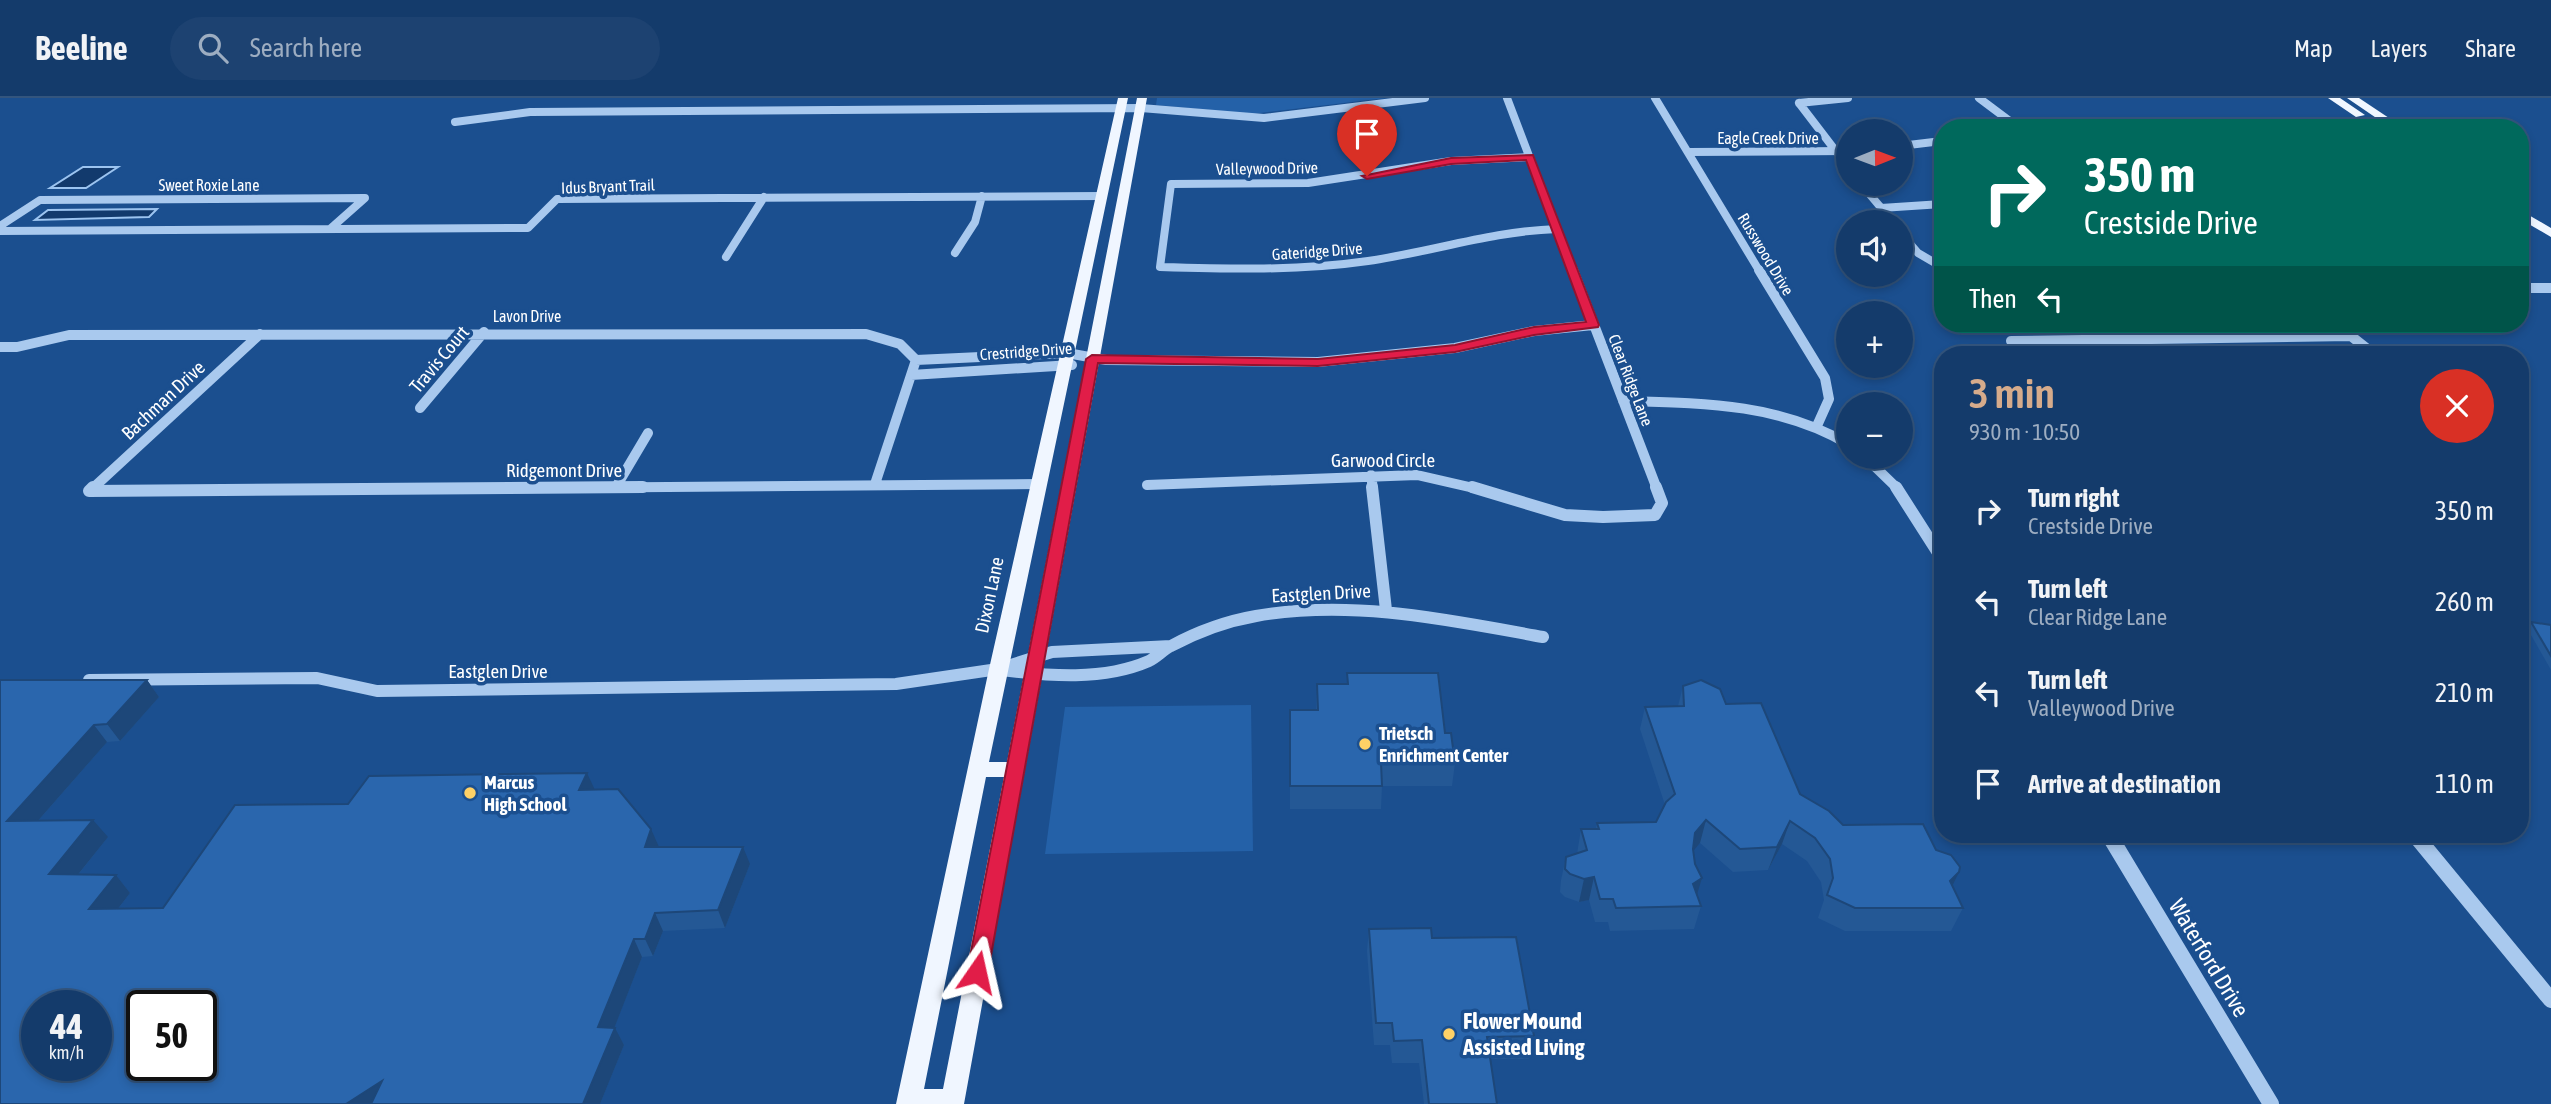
<!DOCTYPE html>
<meta charset="utf-8">
<style>
body{margin:0;font-family:"Asap Condensed",sans-serif;background:#1d4271;color:#f1f3f6;height:100vh;display:flex;flex-direction:column;font-size:26px;white-space:nowrap}
*{box-sizing:border-box;margin:0}
p{font-size:23px;color:#9dadc1}
.icon{flex:none;width:38px;height:38px;fill:none;stroke:currentColor;stroke-width:2;stroke-linecap:round;stroke-linejoin:round}
.map{position:relative;flex:1;overflow:hidden}
.side{position:absolute;left:1934px;top:248px;width:595px;height:497px;display:flex;flex-direction:column;background:#143b6b;border-radius:28px;box-shadow:0 4px 10px #0003,0 0 0 2px #33557e}
.side>*{flex:none}
.guide{position:absolute;left:1934px;top:21px;width:595px;height:214px;border-radius:28px;box-shadow:0 4px 10px #0003,0 0 0 2px #33557e;background:#00695c;color:#fff;overflow:hidden}
.needle{width:46px;rotate:89deg}
.buttons{position:absolute;left:1836px;top:21px;display:grid;gap:14px}
.buttons a{display:grid;place-items:center;width:77px;height:77px;border-radius:50%;background:#143b6b;box-shadow:0 4px 10px #0003,0 0 0 2px #33557e;font-size:35px}
.speed{position:absolute;left:21px;top:892px;display:flex;gap:14px;font-size:35px;font-weight:700;text-align:center}
.speed>*{display:grid;place-content:center;width:91px;height:91px;border-radius:50%;background:#143b6b;box-shadow:0 4px 10px #0003,0 0 0 2px #33557e;line-height:1}
.speed small{font-size:18px;font-weight:400}
.speed .limit{border:4px solid #111;border-radius:10px;background:#fff;color:#111}
.pin{position:absolute;display:grid;place-items:center;width:60px;height:60px;color:#fff;margin:-72px -30px;border-radius:50% 50% 50% 0;rotate:-45deg;box-shadow:0 0 7px #0007}
.pin .icon{rotate:45deg}
.me{position:absolute;width:77px;margin:-38px;rotate:11deg;stroke-linejoin:round;filter:drop-shadow(0 0 5px #0008)}
.turn{display:flex;align-items:center;gap:24px;height:147px;padding:0 35px;font-size:32px}
.turn .icon{width:91px;height:91px;stroke-width:2.5}
.turn b{display:block;font-size:49px;line-height:60px}
.then{display:flex;align-items:center;height:66px;padding:0 35px;background:#0003;gap:14px;font-size:26px}
.round{display:grid;place-items:center;flex:none;width:74px;height:74px;border-radius:37px;background:#1d4271}
.headline{display:flex;align-items:center;justify-content:space-between;height:119px;padding:0 35px}
h1{font-size:42px;font-weight:600;line-height:52px;color:#d6ab8b}
ul{padding:0;list-style:none}
li{display:flex;align-items:center;gap:21px;height:91px;padding:0 35px}
li div{flex:1}
li b{display:block;font-size:26px}
li em{font-style:normal}
header{display:flex;align-items:center;gap:42px;box-sizing:border-box;height:98px;padding:0 35px;background:#143b6b;border-bottom:2px solid #33557e}
header strong{font-size:33px}
nav{display:flex;gap:38px;margin-inline-start:auto;font-size:24px}
.search{width:490px;height:63px;background:#1d4271;display:flex;align-items:center;gap:18px;box-sizing:border-box;padding:0 24px;border-radius:38px;color:#9dadc1;font-size:26px}
.map>svg:first-child{display:block}
</style>
<header>
<strong>Beeline</strong>
<div class="search"><svg class="icon" aria-label="search" viewBox="0 0 24 24"><circle cx="10" cy="10" r="6"/><path d="M15 15l6 6"/></svg>Search here</div>
<nav><a>Map</a><a>Layers</a><a>Share</a></nav>
</header>
<div class="map">
<svg width="2551" height="1006" viewBox="0 0 2551 1006">
<rect width="100%" height="100%" fill="#1b4f8f"/>
<!-- green -->
<path fill="#2461a8" d="M1157 0H1386L1252 16 1156 7Z
M1251 607 1253 753 1045 756 1065 609Z"/>
<!-- water -->
<path fill="#123a6d" stroke="#9cc4f0" stroke-width="2" d="M83 69H118L86 90H50Z
M157 111 149 119 35 122 48 112Z"/>
<g fill="none" stroke-linecap="round" stroke-linejoin="round">
<!-- minor-far3 -->
<path stroke="#a9c9ee" stroke-width="8" d="M1507 0 1573 174
M1655 0 1760 174
M1979 0 2019 30
M1799 5 1848 69
M1799 5 1848 0
M455 24 530 14 1141 10 1264 20 1425 0
M1900 48 1942 43
M1689 54 1848 53
M1529 59 1451 63 1308 85 1171 86 1160 169C1229 171 1299 173 1368 163 1431 154 1493 133 1557 131
M1861 86 1893 124
M1881 110 1942 106
M0 128 40 102 365 100 330 131
M0 133 528 130 557 101 1102 98
M1900 134 1918 155 1942 169
M955 155 975 124 982 98
M726 159 764 99"/>
<!-- minor-far2 -->
<path stroke="#a9c9ee" stroke-width="10" d="M1573 172 1657 391
M1759 172 1825 280 1829 301 1816 330
M2520 190H2551
M2207 226 2222 239
M2011 243 2351 238 2375 257
M2011 243 2024 257
M0 249H17L69 237 866 236 900 246 916 262 875 386
M916 262 1067 255 1106 262 1318 264 1455 250 1534 233 1593 227
M911 277 1072 267
M1623 303C1701 305 1779 305 1848 346
M420 310 484 234
M1865 359 1898 391
M1371 377 1373 391
M1147 387 1417 377 1478 391
M616 389 648 335
M92 391 260 236
M406 391 1038 386"/>
<!-- minor-far1 -->
<path stroke="#a9c9ee" stroke-width="12" d="M1372 389 1386 512
M1472 389 1565 417 1603 419 1655 417 1662 405 1656 389
M1896 389 1942 461
M89 393 643 389
M89 393 93 389
M1001 572C1049 578 1103 583 1149 563 1157 559 1163 552 1171 548 1197 534 1227 523 1256 518 1352 501 1449 522 1543 539
M89 582 317 580 377 593 896 586 998 571 1052 554 1171 548"/>
<!-- minor -->
<path stroke="#a9c9ee" stroke-width="16" d="M2109 737 2271 1006
M2415 737 2551 902"/>
<!-- major -->
<path fill="#f0f6ff" fill-rule="evenodd" d="M1118 0H1128L989 664H1007L1137 0H1147L964 1006H896L989 571ZM986 679H1004L943 991H924Z
M2328 0H2340L2365 17 2356 19Z
M2347 0H2359L2404 30H2391Z
M2520 112 2551 130V139L2520 121Z"/>
</g>
<!-- wall -->
<path fill="#245895" d="M2531 524 2551 527V572L2527 530Z
M1347 575 1445 635 1455 665 1452 688H1382L1381 711H1290V612H1316L1317 586H1347Z
M0 582H147L159 599 120 643 107 644 38 723 108 739 78 777H116L130 795 118 811 163 810 348 706 594 691 659 749 750 766 725 830 663 833 653 858 642 859 614 930 624 947 600 1006H0Z
M1683 588 1726 606 1800 696 1843 727 1952 788 1963 810 1951 833H1845L1818 820 1824 802 1821 784 1807 763 1782 746 1768 772 1733 774 1700 745 1693 752 1697 797 1701 808 1694 831 1610 833 1608 824H1595L1589 802 1579 804 1565 799 1560 794 1561 782 1566 759 1577 756 1581 731H1596L1597 725 1656 724 1665 707 1640 631 1645 609 1678 608Z
M1369 831 1432 840 1534 938 1529 961H1490L1497 1006H1424L1419 965H1392L1390 947H1374L1367 853Z"/>
<!-- shaded-wall -->
<path fill="#1d4779" d="M147 582 159 599 120 643 107 626Z
M94 627 107 644 22 741 7 723Z
M587 675 595 692H579Z
M93 722 108 739 64 794 49 776Z
M1706 722 1700 745 1689 758 1695 735Z
M1790 723 1782 746 1768 772 1777 749Z
M651 731 659 749H645Z
M743 749 750 766 725 830 718 812Z
M1959 774 1948 797 1950 783Z
M116 777 130 795 104 829 89 811Z
M1594 779 1589 802 1579 804 1584 781Z
M1702 780 1695 803 1686 809 1693 786Z
M655 815 663 833 653 858 645 841Z
M634 841 642 859 608 946 598 929Z
M615 930 624 947 600 1006H583Z
M382 983 386 1006H346Z"/>
<!-- building -->
<path fill="#2a66ad" stroke="#1d4779" stroke-width="2" fill-rule="evenodd" d="M2531 524 2551 527V558Z
M1347 575H1438L1445 635H1451L1455 665H1381L1382 688H1290V612H1318L1317 586H1348Z
M0 582H147L107 626 94 627 7 723 93 722 49 776 116 777 89 811 163 810 235 707 348 706 369 678 587 675 579 692 618 691 651 731 645 749H743L718 812 655 815 645 841H634L598 929 615 930 583 1006H371L382 983 346 1006H0ZM37 908H96V968H37ZM142 908H201V968H142Z
M1701 582 1720 591 1726 606 1761 605 1800 696 1829 713 1843 727 1923 726 1936 752 1951 757 1960 769 1959 774 1950 783 1963 810H1855L1827 797 1833 780 1830 761 1815 740 1790 723 1777 749 1740 751 1706 722 1695 735 1693 751 1695 766 1702 780 1693 786 1701 808 1616 810 1613 801H1600L1594 779 1584 781 1570 776 1565 771 1566 759 1587 752 1581 731H1599L1597 725 1656 724 1666 704 1675 696 1645 609 1684 608 1683 588Z
M1431 830 1432 840 1516 839 1534 938 1487 939 1497 1006H1429L1422 942 1394 943 1392 925H1376L1369 831Z"/>
<!-- route -->
<path fill="#e11d48" stroke="#92132f" stroke-width="2" d="M1533 57 1599 227 1598 229 1534 237 1455 254 1318 268 1098 265 988 874 984 880 977 883 970 880 967 874 1086 261 1092 257 1318 261 1455 247 1534 229 1586 224 1526 62 1451 66 1367 81 1362 78 1451 60Z"/>
<!-- markers -->
<g fill="#ffd166" stroke="#1b4f8f" stroke-width="2.5">
<circle cx="1365" cy="646" r="7"/>
<circle cx="470" cy="695" r="7"/>
<circle cx="1449" cy="936" r="7"/>
</g>
<g text-anchor="middle" dominant-baseline="central" stroke-width="7" stroke-linejoin="round" paint-order="stroke">
<!-- far-street labels -->
<g font-size="16" fill="#fff" stroke="#1b4f8f">
<text x="1768" y="40">Eagle Creek Drive</text>
<text transform="translate(1267 70) rotate(-1)">Valleywood Drive</text>
<text x="209" y="87">Sweet Roxie Lane</text>
<text transform="translate(608 88) rotate(-2)">Idus Bryant Trail</text>
<text transform="translate(1317 153) rotate(-4)">Gateridge Drive</text>
<text transform="translate(1766 156) rotate(59)">Russwood Drive</text>
<text x="527" y="218">Lavon Drive</text>
<text transform="translate(1026 253) rotate(-4)">Crestridge Drive</text>
<text transform="translate(1631 282) rotate(69)">Clear Ridge Lane</text>
</g>
<!-- street labels -->
<g font-size="19" fill="#fff" stroke="#1b4f8f">
<text transform="translate(439 261) rotate(-50)">Travis Court</text>
<text transform="translate(163 302) rotate(-43)">Bachman Drive</text>
<text x="1383" y="362">Garwood Circle</text>
<text x="564" y="372">Ridgemont Drive</text>
<text transform="translate(1321 495) rotate(-3)">Eastglen Drive</text>
<text transform="translate(989 497) rotate(-78)">Dixon Lane</text>
<text x="498" y="573">Eastglen Drive</text>
</g>
<!-- poi labels -->
<g font-size="19" font-weight="bold" fill="#fff" stroke="#1b4f8f" text-anchor="start">
<text x="1379" y="635">Trietsch<tspan x="1379" dy="22">Enrichment Center</tspan></text>
<text x="484" y="684">Marcus<tspan x="484" dy="22">High School</tspan></text>
</g>
<!-- near-street labels -->
<g font-size="23" fill="#fff" stroke="#1b4f8f">
<text transform="translate(2209 860) rotate(59)">Waterford Drive</text>
</g>
<!-- near-poi labels -->
<g font-size="23" font-weight="bold" fill="#fff" stroke="#1b4f8f" text-anchor="start">
<text x="1463" y="923">Flower Mound<tspan x="1463" dy="26">Assisted Living</tspan></text>
</g>
</g>
</svg>
<div class="buttons">
<a><svg class="needle" viewBox="-14 -14 28 28"><path d="M0-13l5 13h-10z" fill="#e53935"/><path d="M0 13l5-13h-10z" fill="#9dadc1"/></svg></a>
<a><svg class="icon" aria-label="sound" viewBox="0 0 24 24"><path d="M4 9h4l5-4v14l-5-4H4zM17 9q2 3 0 6"/></svg></a>
<a>+</a>
<a>−</a>
</div>
<div class="speed"><div>44<small>km/h</small></div><div class="limit">50</div></div>
<div class="pin" style="left:1367px;top:78px;background:#d93025"><svg class="icon" aria-label="arrive" viewBox="0 0 24 24"><path d="M6 21V4h12l-3 4 3 4H6"/></svg></div>
<svg class="me" style="left:977px;top:874px" viewBox="-20 -20 40 40"><path d="M0-17L14 15 0 8-14 15z" fill="#e11d48" stroke="#fff" stroke-width="4"/></svg>
<div class="guide">
<div class="turn"><svg class="icon" aria-label="right" viewBox="0 0 24 24"><path d="M7 20v-9h11M14 6l5 5-5 5"/></svg><div><b>350 m</b>Crestside Drive</div></div>
<div class="then">Then<svg class="icon" aria-label="left" viewBox="0 0 24 24"><path d="M17 20v-9H6M10 6l-5 5 5 5"/></svg></div>
</div>
<section class="side">
<div class="headline"><div><h1>3 min</h1><p>930 m · 10:50</p></div><a class="round" style="background:#d93025;color:#fff"><svg class="icon" aria-label="close" viewBox="0 0 24 24"><path d="M6 6l12 12M18 6L6 18"/></svg></a></div>
<ul>
<li><svg class="icon" aria-label="right" viewBox="0 0 24 24"><path d="M7 20v-9h11M14 6l5 5-5 5"/></svg><div><b>Turn right</b><p>Crestside Drive</p></div><em>350 m</em></li>
<li><svg class="icon" aria-label="left" viewBox="0 0 24 24"><path d="M17 20v-9H6M10 6l-5 5 5 5"/></svg><div><b>Turn left</b><p>Clear Ridge Lane</p></div><em>260 m</em></li>
<li><svg class="icon" aria-label="left" viewBox="0 0 24 24"><path d="M17 20v-9H6M10 6l-5 5 5 5"/></svg><div><b>Turn left</b><p>Valleywood Drive</p></div><em>210 m</em></li>
<li><svg class="icon" aria-label="arrive" viewBox="0 0 24 24"><path d="M6 21V4h12l-3 4 3 4H6"/></svg><div><b>Arrive at destination</b></div><em>110 m</em></li>
</ul>
</section>
</div>
